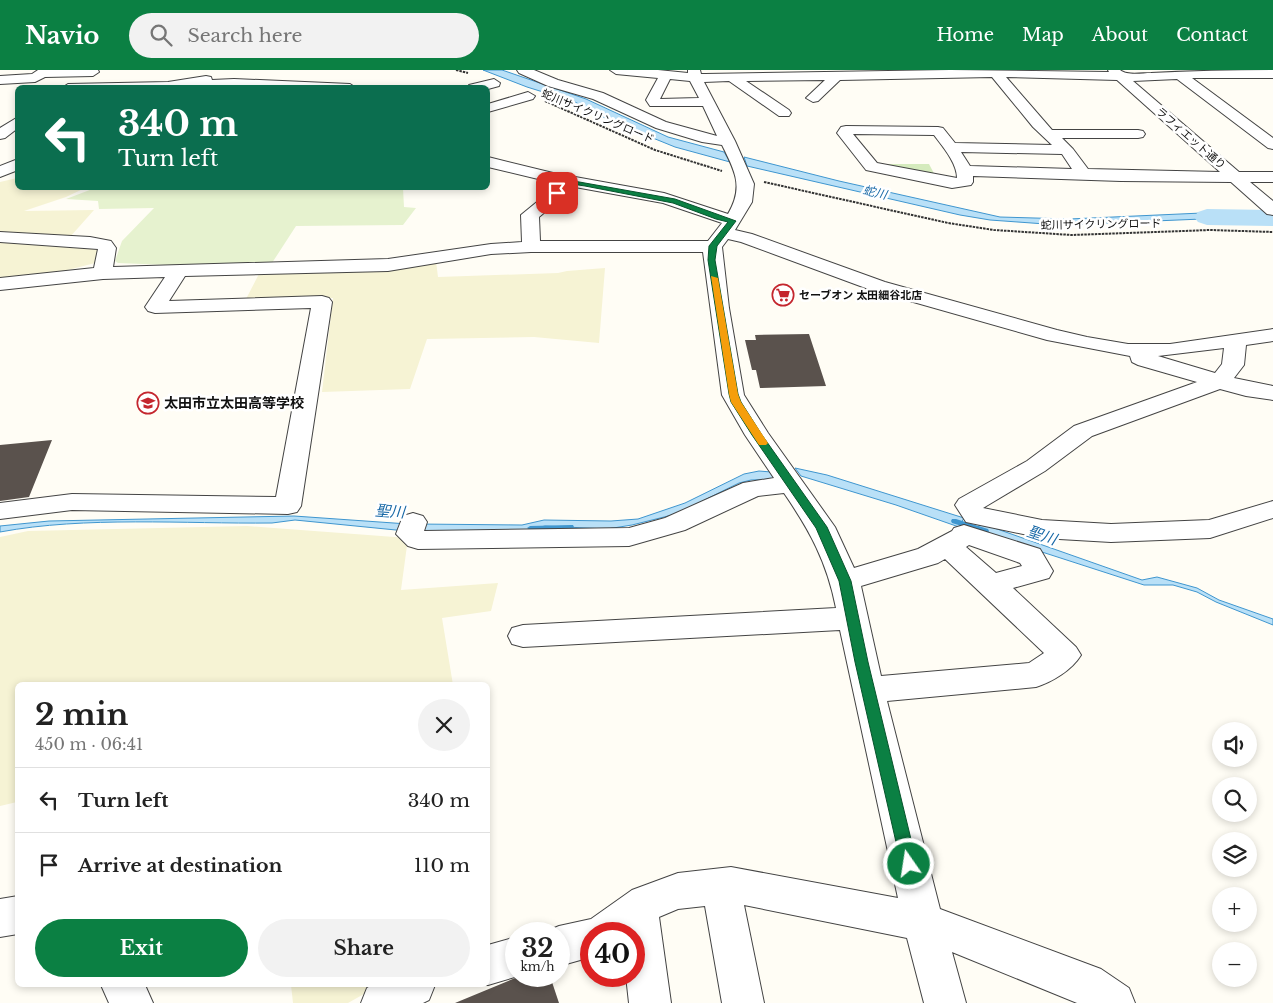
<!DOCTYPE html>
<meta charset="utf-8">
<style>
body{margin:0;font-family:"Libre Baskerville","Noto Sans JP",serif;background:#f2f2f2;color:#222;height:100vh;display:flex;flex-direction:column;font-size:19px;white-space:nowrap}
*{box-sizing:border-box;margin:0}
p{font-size:16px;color:#767676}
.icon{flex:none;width:28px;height:28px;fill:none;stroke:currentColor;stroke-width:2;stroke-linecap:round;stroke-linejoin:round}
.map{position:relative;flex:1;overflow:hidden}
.drawer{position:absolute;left:15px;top:612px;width:475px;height:305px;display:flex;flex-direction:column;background:#fff;border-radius:8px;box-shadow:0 2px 8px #0003}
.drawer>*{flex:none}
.banner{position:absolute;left:15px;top:15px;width:475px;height:105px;border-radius:8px;box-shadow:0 2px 8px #0003;background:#0b6e4f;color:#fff;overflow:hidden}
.fabs{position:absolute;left:1212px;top:652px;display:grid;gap:10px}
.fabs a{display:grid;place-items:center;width:45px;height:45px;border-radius:50%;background:#fff;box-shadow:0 2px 8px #0003;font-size:25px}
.speed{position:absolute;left:505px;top:852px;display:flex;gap:10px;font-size:25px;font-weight:700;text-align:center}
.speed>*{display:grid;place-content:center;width:65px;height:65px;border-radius:50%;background:#fff;box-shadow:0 2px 8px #0003;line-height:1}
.speed small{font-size:12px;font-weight:400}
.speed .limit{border:8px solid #d22;background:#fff;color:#111}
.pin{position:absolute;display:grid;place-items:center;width:42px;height:42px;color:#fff;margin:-21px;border-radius:10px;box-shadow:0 2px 8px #0006}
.me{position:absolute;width:55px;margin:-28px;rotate:347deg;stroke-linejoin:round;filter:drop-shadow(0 0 4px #0008)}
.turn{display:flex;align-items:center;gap:18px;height:105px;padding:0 20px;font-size:22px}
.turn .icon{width:65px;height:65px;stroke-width:2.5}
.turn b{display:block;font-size:35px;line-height:42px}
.round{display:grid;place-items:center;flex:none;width:52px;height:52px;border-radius:26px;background:#f2f2f2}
.summary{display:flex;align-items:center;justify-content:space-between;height:85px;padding:0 20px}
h1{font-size:30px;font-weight:700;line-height:38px}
.action{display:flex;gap:10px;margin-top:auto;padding:10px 20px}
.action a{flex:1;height:58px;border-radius:30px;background:#0b8043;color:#fff;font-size:20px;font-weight:700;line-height:58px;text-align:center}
.action a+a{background:#f2f2f2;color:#222}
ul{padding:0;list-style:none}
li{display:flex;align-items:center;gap:15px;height:65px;padding:0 20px;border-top:1px solid #e0e0e0}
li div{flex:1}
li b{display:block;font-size:19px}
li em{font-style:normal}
header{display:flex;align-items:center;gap:30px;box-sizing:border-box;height:70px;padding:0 25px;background:#0b8043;color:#fff}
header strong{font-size:24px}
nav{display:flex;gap:28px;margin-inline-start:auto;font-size:18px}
.search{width:350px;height:45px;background:#f2f2f2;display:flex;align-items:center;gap:12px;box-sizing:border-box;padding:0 18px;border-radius:28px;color:#767676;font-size:19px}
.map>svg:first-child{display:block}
</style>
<header>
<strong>Navio</strong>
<div class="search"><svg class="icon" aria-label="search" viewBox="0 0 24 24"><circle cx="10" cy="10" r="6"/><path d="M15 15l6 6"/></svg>Search here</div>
<nav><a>Home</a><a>Map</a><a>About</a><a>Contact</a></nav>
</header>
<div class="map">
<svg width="1273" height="933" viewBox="0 0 1273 933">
<rect width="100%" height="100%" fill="#fffdf5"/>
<!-- farmland -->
<path fill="#f6f3d4" d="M17 108 18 118H85L66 127 24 141 94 140 70 167 0 163V112Z
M0 169 99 176V192L56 203 0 208Z
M436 191 438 207 558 203 567 201 605 198 599 273 534 267 427 269 410 319 322 322 333 228 246 229 260 202Z
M247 456 408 468 401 520 498 513 491 541 442 548 453 615H18L17 732 0 736V467L28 461Z
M291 915H380L348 933H293Z"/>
<!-- green -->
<path fill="#d5ebbd" d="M869 94H929L938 111Z"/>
<!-- pitch -->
<path fill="#e6f2cf" d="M95 118H403L404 137 416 138 403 155 296 156 272 193 191 196 118 193 115 191 122 171 154 138 99 139 98 131 66 129Z"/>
<!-- water -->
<path fill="#b9e0f7" stroke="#3f96cf" d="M483 0H502L586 29 668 67 724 82 730 92 675 77 611 51 575 32 527 17Z
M744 87 839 111 1000 147 1069 149 1202 143H1257L1266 151 1202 149 1059 155 990 150 960 145 747 96Z
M795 398 827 405 964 448 959 457 896 435 801 406Z
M759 401 771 402 776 409 751 410 739 413 676 444 632 455 607 459 545 456 524 461H415L417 454 522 455 544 450 611 451 638 449 685 433 744 404Z
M294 446 408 454 406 461 295 450 272 453C184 454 86 446 0 462V456L49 451Z
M980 453 1142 510 1157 507 1197 518 1219 530 1273 549V555L1216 532 1197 522 1173 515H1144L977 461Z"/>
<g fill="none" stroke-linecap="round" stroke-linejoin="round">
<!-- stream -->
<path fill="#3f96cf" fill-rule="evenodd" d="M952 449H956L988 459 989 461 988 463H984L952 453 951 451Z
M571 455H573L574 457 573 459 530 460 527 458 530 456Z"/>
<!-- river -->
<path fill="#b9e0f7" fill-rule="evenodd" d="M1207 139 1273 140V156L1207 155 1198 152 1194 147 1198 142Z"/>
</g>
<!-- building -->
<path fill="#5a524d" d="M809 264 826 316 760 318 756 300H752L745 270H756L755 265Z
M52 370 29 427 0 431V375Z
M520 906H550L559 933H455Z"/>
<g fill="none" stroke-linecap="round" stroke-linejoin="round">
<!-- minor casing -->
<g stroke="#444" stroke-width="2">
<path id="minor" d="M38 0H98L99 2 93 6 45 7 35 12 0 14V6L32 4Z
M517 0H534L558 10 603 23 666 52 717 66 703 36H650L646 30 658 8 616 4 610 0H658L688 3V0H700L701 4H705L950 0 1109 2 1108 0H1120C1127 6 1142 3 1151 3 1192 1 1232 0 1273 0V8H1192L1273 68V79L1268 78 1177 9 1133 11 1239 102H1273V112H1250L1273 131V145L1267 144 1231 112 1121 111 973 106V112L971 115 952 118 866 100 837 63 841 57 846 56 938 57 943 58 955 73 1052 75 1033 57 992 7 840 10 818 31 813 32 806 28 825 10 746 11 789 40 791 43 789 46H779L729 11 704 12 735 71 754 114 752 132 735 160 752 164 885 212 1057 260 1087 267 1128 274H1170L1273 259V271L1246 275 1244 295 1234 308 1273 316V330L1246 326 1220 319 1092 366 1045 401 983 438 1042 450 1111 454 1209 450 1273 431V448L1210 468 1111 472 1042 468 966 452 955 435 959 429 1027 391 1074 356 1197 312 1138 295 1132 292 1130 286 1047 270 871 220 741 172 728 169 722 177 729 238 744 325 768 363 835 457 854 498 918 479 952 461 954 458 964 455 1040 479 1053 501 1049 508 1013 518 1076 577 1081 585C1072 600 1052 612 1036 617L887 631 940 839 1101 899 1129 918 1135 933H1077L952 882 966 933H924L907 868 744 835 764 933H722L705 836 678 839 659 847 671 933H629L626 906H634V864H591V887L559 896V864H544L545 862 559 856 591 849 632 820 678 803 731 797 898 828 840 560 523 577 512 574 508 566 512 558 523 555 836 538C827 492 810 461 784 423L758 426 685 460 629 476 418 479 408 476 396 464 403 446 413 443 423 446 427 452 424 461 629 458 665 448 743 413 774 408 745 365 722 325 703 182H531L491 184 388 201 185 206 169 231 322 226 329 228 332 232 301 436 297 442 288 444 72 440 0 449V433L72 424 276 427 311 238 155 243 148 241 145 237 165 207 103 209 0 220V208L94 198 98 179 0 172V162L90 167 111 171 116 178 113 197 388 189 491 174 522 172 521 145 559 114 488 97V87L553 103 664 123 728 144C744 117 735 101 722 75L702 72 656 58 593 29 548 16 519 3ZM1006 7 1117 10 1220 102 1088 99 1073 79 1062 68H1138L1143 67 1145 64 1143 61 1138 60H1052ZM670 9 690 11 699 28 660 29ZM853 64 934 65C943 77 957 93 957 108L877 93ZM961 82 1062 84 1072 99 970 96ZM575 117 663 133 722 153 708 171H540L539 147ZM1224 278 1222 294 1215 303 1158 286ZM969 475 1020 493 1022 496 996 503 966 477ZM945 489 1044 583 1029 593 881 606 861 516 938 493Z
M206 6 211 7 212 10 234 9 350 14 356 18H62L68 14 168 12Z
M494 9 500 13 499 16 488 19 468 18 469 15Z
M528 22 535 26 533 29 488 42V34Z
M18 47V58L5 68 0 69V58Z
M18 89V100L0 107V96Z
M18 826V864L0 867V829Z
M516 867V906H518L488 915H487L488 875Z
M101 915H145L153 933H109Z
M372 915H435L429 930 423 933H361L367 918Z"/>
</g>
<!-- path -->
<path stroke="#333" stroke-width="2" stroke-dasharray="2.5 1" stroke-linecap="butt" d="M456 0 468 3
M545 31 655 80 722 101
M764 112 948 153 994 160 1072 165 1210 160 1273 162"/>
<!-- minor -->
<use href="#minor" fill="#fff" fill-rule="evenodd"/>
</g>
<!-- route -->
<path fill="#0b8043" stroke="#07532c" d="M568 110 675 129 736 151 717 176 715 190 738 324 741 332 762 365 827 457 851 511 868 592 917 794 915 799 909 802 904 799 901 794 855 592 839 511 816 458 752 365 731 332 729 324 708 190 709 176 728 152 716 149 673 133 585 116 572 114 560 124H555V121Z"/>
<!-- slow -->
<path fill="#f59e0b" d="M711 206 718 208 738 324 741 332 768 373 766 375H759L731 332 729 324Z"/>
<!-- icons -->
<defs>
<g id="supermarket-ring" transform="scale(1.125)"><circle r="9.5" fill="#fff" stroke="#c4262e" stroke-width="1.5"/><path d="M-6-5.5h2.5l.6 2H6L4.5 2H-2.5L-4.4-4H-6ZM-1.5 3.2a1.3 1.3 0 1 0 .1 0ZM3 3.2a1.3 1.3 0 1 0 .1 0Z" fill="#c4262e"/></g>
<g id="school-ring" transform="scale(1.125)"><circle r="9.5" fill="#fff" stroke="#c4262e" stroke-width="1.5"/><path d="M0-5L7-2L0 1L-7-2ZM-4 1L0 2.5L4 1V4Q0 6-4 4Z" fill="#c4262e"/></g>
</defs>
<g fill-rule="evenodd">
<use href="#supermarket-ring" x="783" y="225"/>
<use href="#school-ring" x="148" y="333"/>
</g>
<g text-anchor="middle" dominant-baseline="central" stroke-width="5" stroke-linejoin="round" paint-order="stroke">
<!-- far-street labels -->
<g font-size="11" fill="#111" stroke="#fff">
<text transform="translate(598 46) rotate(23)">蛇川サイクリングロード</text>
<text transform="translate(1191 68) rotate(41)">ラフィエット通り</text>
<text transform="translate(1101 154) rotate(-1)">蛇川サイクリングロード</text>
</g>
<!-- far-poi labels -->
<g font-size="11" font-weight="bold" fill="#111" stroke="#fff" text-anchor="start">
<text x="799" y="225">セーブオン 太田細谷北店</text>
</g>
<!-- far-water labels -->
<g font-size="12" font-style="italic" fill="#1768a6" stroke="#fff">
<text transform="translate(875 122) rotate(13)">蛇川</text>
</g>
<!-- poi labels -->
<g font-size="14" font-weight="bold" fill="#111" stroke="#fff" text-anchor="start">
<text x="164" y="333">太田市立太田高等学校</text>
</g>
<!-- water labels -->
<g font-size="15" font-style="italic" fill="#1768a6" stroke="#fff">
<text transform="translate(390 441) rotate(4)">聖川</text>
<text transform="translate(1042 465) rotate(18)">聖川</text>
</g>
</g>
</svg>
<div class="fabs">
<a><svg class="icon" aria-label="sound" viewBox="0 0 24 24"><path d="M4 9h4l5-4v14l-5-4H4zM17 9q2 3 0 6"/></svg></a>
<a><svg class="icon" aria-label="search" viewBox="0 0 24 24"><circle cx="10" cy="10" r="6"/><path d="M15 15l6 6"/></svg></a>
<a><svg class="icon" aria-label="layers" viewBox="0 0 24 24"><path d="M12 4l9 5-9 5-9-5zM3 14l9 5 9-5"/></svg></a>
<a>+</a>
<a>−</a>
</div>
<div class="speed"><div>32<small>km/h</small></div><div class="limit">40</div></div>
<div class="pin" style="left:557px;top:123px;background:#d93025"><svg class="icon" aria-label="arrive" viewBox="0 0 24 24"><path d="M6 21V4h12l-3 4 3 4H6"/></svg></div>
<svg class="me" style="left:909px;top:794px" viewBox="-20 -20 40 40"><circle r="17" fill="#0b8043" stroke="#fff" stroke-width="3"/><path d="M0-11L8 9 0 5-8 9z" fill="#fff"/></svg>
<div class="banner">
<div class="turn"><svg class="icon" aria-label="left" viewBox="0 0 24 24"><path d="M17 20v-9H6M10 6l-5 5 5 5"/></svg><div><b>340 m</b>Turn left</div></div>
</div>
<section class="drawer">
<div class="summary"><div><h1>2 min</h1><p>450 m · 06:41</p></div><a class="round"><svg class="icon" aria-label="close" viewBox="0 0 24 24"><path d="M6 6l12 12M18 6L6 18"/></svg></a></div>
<ul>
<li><svg class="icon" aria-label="left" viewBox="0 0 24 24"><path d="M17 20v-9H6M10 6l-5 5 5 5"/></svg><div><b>Turn left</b></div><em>340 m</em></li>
<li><svg class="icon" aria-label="arrive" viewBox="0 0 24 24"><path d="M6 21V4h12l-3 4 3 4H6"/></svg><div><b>Arrive at destination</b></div><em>110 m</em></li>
</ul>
<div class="action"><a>Exit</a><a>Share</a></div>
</section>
</div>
